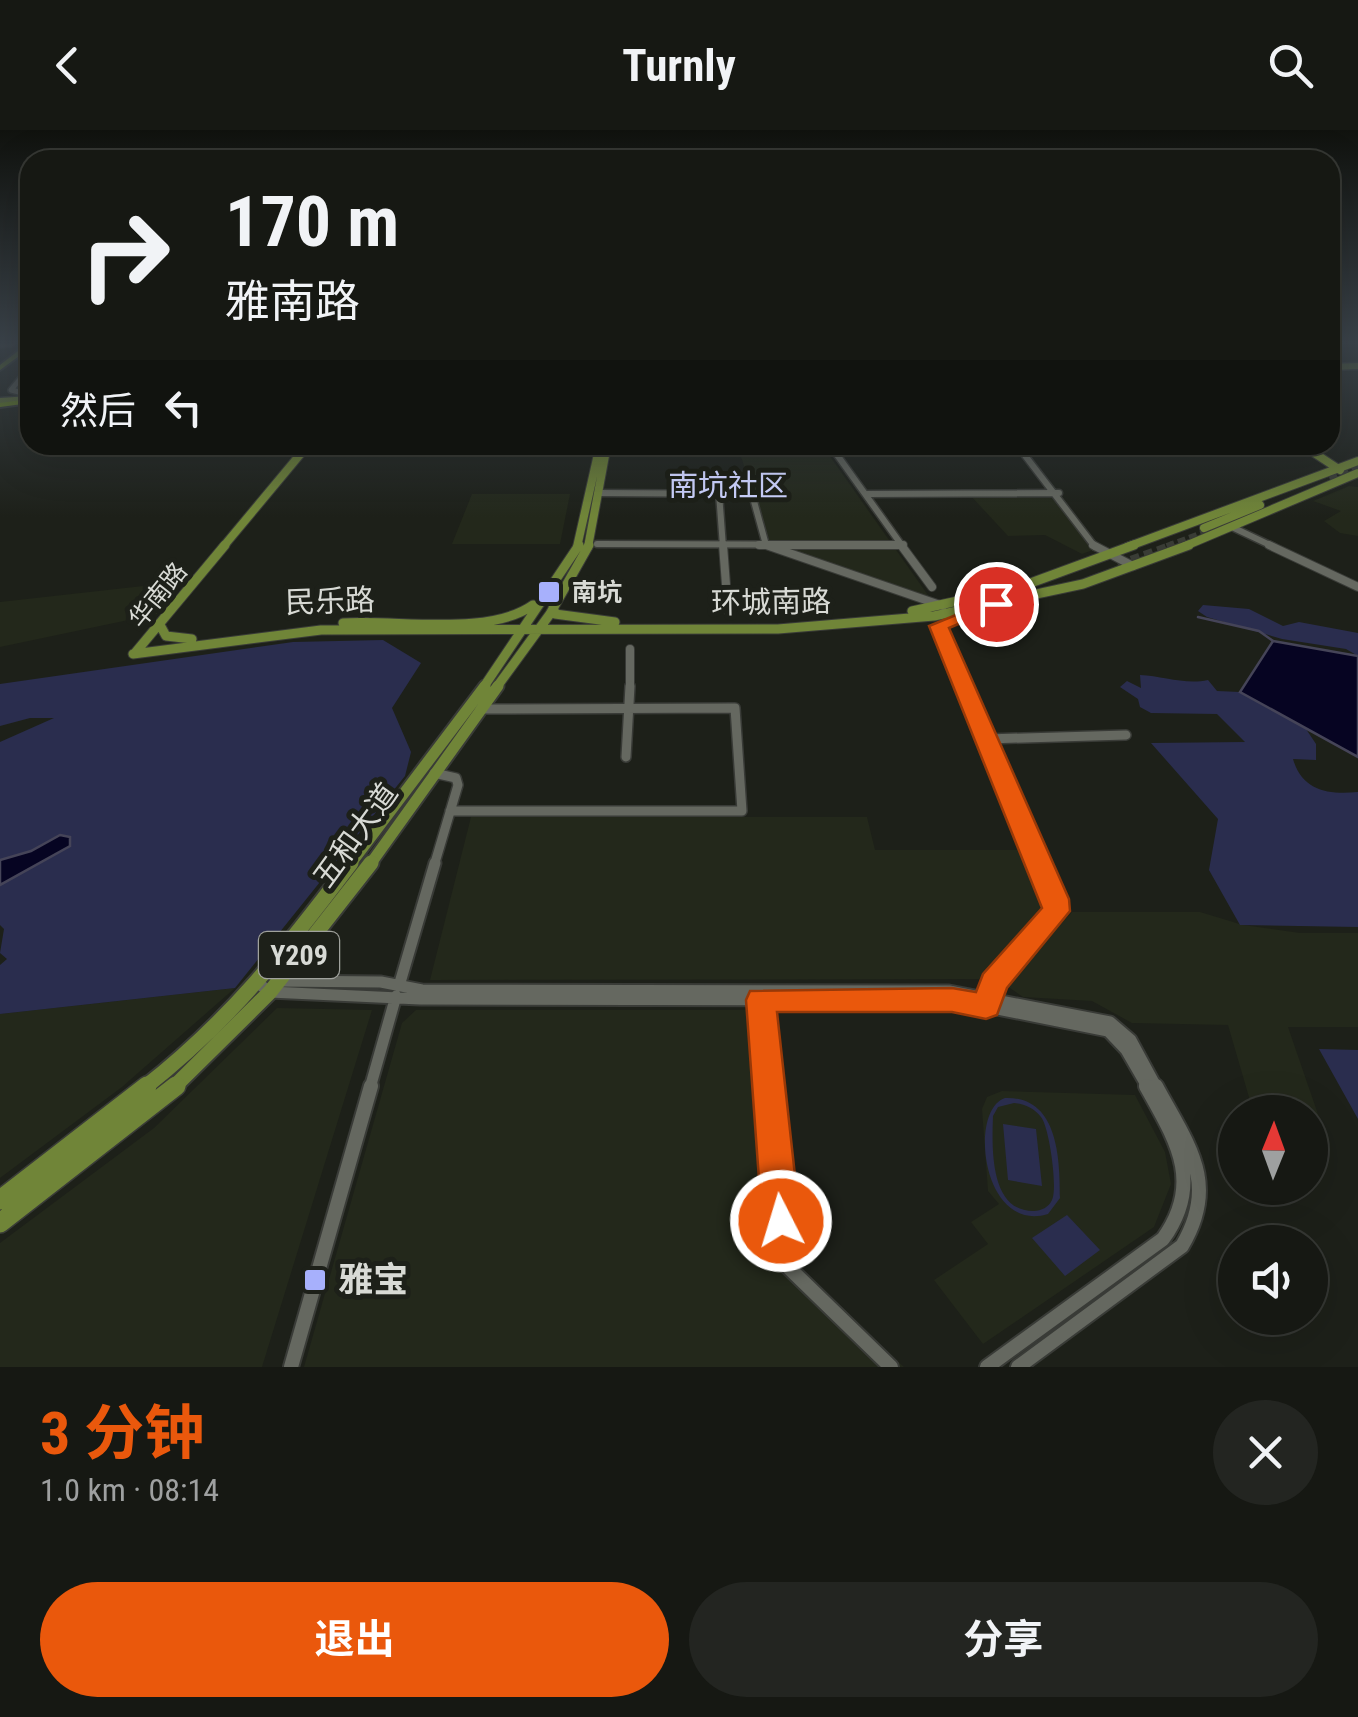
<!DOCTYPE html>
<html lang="zh">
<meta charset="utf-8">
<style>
body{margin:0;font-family:"Roboto Condensed","Noto Sans SC",sans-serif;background:#232521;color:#f1f3f6;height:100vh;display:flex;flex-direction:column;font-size:38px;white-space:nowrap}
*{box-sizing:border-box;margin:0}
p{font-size:32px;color:#9ea0a0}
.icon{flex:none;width:55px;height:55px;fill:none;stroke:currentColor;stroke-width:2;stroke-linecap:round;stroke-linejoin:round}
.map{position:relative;height:1237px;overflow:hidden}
.panel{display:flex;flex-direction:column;background:#161813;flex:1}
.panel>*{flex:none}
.top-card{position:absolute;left:20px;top:20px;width:1320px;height:305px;border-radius:30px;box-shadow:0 10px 40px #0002,0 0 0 2px #353733;background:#161813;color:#f1f3f6;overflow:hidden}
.needle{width:65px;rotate:1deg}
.buttons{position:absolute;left:1218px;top:965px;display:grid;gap:20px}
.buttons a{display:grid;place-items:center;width:110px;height:110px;border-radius:50%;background:#161813;box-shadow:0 10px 40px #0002,0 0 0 2px #353733;font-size:50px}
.pin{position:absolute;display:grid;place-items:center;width:85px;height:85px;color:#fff;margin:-42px;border:5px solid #fff;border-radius:50%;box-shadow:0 2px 10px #0007}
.me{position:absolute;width:110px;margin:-55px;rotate:355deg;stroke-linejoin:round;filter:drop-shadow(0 0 8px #0008)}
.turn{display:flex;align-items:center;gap:35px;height:210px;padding:0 40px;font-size:45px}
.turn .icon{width:130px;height:130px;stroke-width:2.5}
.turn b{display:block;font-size:70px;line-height:85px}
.then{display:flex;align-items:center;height:95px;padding:0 40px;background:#0003;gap:20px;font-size:38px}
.round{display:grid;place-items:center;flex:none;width:105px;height:105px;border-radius:52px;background:#232521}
.headline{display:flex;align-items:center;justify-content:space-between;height:170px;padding:0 40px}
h1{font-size:60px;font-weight:700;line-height:75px;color:#ea580c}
.cta{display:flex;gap:20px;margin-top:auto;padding:20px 40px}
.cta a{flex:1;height:115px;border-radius:60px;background:#ea580c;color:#fff;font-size:40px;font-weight:700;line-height:115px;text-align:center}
.cta a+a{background:#232521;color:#f1f3f6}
header{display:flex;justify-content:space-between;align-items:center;height:130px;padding:0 40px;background:#161813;font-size:45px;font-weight:700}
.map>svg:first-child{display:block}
</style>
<header><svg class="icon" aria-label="back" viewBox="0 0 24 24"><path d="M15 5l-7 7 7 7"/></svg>Turnly<svg class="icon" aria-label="search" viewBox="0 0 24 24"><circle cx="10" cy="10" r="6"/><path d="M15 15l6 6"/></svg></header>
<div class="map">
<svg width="1358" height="1237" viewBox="0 0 1358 1237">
<rect width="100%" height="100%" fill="#1d2019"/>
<!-- built -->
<path fill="#23281b" d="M737 315H822L930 468 770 412Z
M1349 356 1358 357V406L1340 403 1324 391 1341 381 1313 371Z
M472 364H570L560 414H452Z
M970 365 1052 368 1093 420 1082 424 1045 405 1008 406Z
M170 453 180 456 157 484 0 517V472Z
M471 687H867L875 720H1025L1048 778 979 849 430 850Z
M1072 782H1200L1243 795 1300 803H1358V897H1288L1321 993 1310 991V982L1253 981 1228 895 1132 893 1092 871 1023 867 1004 854Z
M235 858 122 957 0 1048V884Z
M277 878 372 880 262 1237H0V1113L154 998Z
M416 880H753L770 1116 904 1237H304L402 893Z
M1002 961 1135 965 1165 1022 1171 1054 1154 1097 983 1214 934 1150 988 1114 971 1092 999 1074 988 1061 982 979 987 967Z"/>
<!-- green -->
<path fill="#2a2d4e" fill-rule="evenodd" d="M1203 475 1249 479 1283 496 1299 492 1358 503V526L1346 519 1282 509 1207 487 1198 481Z
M383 510 421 533 392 578 411 622 405 646 235 858 0 884V835L7 829 0 823 4 799 0 795V755L60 705 31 721 0 730V612L54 588H30L0 596V554L293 512Z
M1140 545C1163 546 1185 555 1208 550L1217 561 1240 562 1304 596 1316 614V630L1293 629C1302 661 1329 665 1358 662V797L1240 795 1209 740 1218 689 1151 613 1245 612 1217 584 1151 583 1140 577 1138 569 1120 557 1127 551 1141 558Z
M1319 919 1358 920V989Z
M1005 968C1058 966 1060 1028 1060 1068L1048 1084C982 1104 968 980 1005 968ZM1014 973C1025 974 1034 978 1041 987 1049 996 1058 1058 1052 1070 1049 1077 1041 1081 1034 1081 989 1082 992 1016 993 986L998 977Z
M1003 994 1036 999 1042 1056 1008 1050Z
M1067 1085 1100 1120 1065 1146 1032 1108Z"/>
<!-- water -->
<path fill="#060422" stroke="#454458" stroke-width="2.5" d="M1273 511 1358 526V627L1240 562Z
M60 705 70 707V716L0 755V730L31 721Z"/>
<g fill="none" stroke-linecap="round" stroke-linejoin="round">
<!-- stream -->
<path stroke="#454458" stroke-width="2.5" d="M1198 487 1259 501 1273 511"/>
<!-- major-tunnel-far1 -->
<path stroke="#393c35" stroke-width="8" stroke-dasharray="8 4" stroke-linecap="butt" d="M1329 347 1358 335
M1167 417 1211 401"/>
<!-- major-tunnel -->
<path stroke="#393c35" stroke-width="9" stroke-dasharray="9 5" stroke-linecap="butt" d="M1118 435 1174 415"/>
<!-- minor-far5 casing -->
<g stroke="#393b37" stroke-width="8">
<path id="minor-far5" d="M0 215 11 214
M19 262 11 260 30 237"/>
</g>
<!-- minor-far4 casing -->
<g stroke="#393b37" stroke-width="9">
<path id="minor-far4" d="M830 315 903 417
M1017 315 1095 417
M599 363 752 364 766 415 772 417
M719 363 723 417
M867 364 1059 363
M1234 398 1274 417
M597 414 903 415"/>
</g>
<!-- minor-far3 casing -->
<g stroke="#393b37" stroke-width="10">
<path id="minor-far3" d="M723 415 728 481
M759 415H903
M766 415 943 476
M901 415 932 457
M1093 415 1133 436
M1269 415 1358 457
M630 519V558
M965 558 939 496 996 474"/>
</g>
<!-- minor-far2 casing -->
<g stroke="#393b37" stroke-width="12">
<path id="minor-far2" d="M964 556 1040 736
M987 609 1126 605
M626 627 630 556
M434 643 456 648 458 655 434 736
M450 681H742L735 578 480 579"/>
</g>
<!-- minor-far1 casing -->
<g stroke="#393b37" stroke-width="15">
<path id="minor-far1" d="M277 851 381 852 422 860 949 861 1110 892 1131 910 1157 958
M259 854 270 862 420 869 952 870 1108 901 1126 920 1148 958
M399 856 435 733
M987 869 997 848 1057 776 1039 733
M761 870 769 958
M370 958 396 866"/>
</g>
<!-- minor casing -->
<g stroke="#393b37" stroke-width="18">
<path id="minor" d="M769 956 786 1135 891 1237
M291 1237 371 956
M987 1237 1163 1109C1204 1052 1176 1010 1146 956
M1018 1237 1182 1116C1220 1052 1187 1014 1156 956"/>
</g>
<!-- major-far5 casing -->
<g stroke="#393b37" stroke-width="9">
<path id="major-far5" d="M1330 237 1358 236
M0 271 30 269"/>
</g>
<!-- major-far4 casing -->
<g stroke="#393b37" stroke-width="10">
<path id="major-far4" d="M1302 315 1340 340
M1204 398 1260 375
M223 417 308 315
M577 417 598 324
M588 417 607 315
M1127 417 1358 331
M1183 417 1358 343"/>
</g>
<!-- major-far3 casing -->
<g stroke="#393b37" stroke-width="11">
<path id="major-far3" d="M553 475 555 484 615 492
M912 481 1017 458 1134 415
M343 493C397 489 488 507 533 475
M160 495 166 506 192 509
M135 523 225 415
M133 524 321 500 778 499 934 486 1083 454 1189 415
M483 558 579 415
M496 558 550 484 589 415"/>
</g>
<!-- major-far2 casing -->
<g stroke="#393b37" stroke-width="15">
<path id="major-far2" d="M349 736 485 556
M369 736 498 556"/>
</g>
<!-- major-far1 casing -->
<g stroke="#393b37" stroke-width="19">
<path id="major-far1" d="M144 958C231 890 285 820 351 733
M173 958 270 862 371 733"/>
</g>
<!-- major casing -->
<g stroke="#393b37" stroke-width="22">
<path id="major" d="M0 1070 147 956
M0 1093 176 956"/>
</g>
<!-- highway casing -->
<g stroke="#393b37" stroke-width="4">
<path id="highway" d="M27 214H30V218L0 240V235Z
M30 269V273L0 277V273Z"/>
</g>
<!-- minor-far5 -->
<use href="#minor-far5" stroke="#656860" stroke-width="5"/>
<!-- minor-far4 -->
<use href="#minor-far4" stroke="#656860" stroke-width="6"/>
<!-- minor-far3 -->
<use href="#minor-far3" stroke="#656860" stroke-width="8"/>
<!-- minor-far2 -->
<use href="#minor-far2" stroke="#656860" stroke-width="9"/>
<!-- minor-far1 -->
<use href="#minor-far1" stroke="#656860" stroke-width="11"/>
<!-- minor -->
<use href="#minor" stroke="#656860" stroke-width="14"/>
<!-- major-far5 -->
<use href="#major-far5" stroke="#708538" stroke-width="6"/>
<!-- major-far4 -->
<use href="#major-far4" stroke="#708538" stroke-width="8"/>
<!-- major-far3 -->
<use href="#major-far3" stroke="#708538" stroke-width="9"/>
<!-- major-far2 -->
<use href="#major-far2" stroke="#708538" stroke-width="11"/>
<!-- major-far1 -->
<use href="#major-far1" stroke="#708538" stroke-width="15"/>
<!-- major -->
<use href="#major" stroke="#708538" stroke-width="19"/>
<!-- highway -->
<use href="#highway" fill="#77991d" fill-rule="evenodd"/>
</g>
<!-- sky -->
<linearGradient id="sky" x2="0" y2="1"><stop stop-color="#10120e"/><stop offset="0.55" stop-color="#3a4249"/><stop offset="1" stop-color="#3a4249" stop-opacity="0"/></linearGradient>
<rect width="1358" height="387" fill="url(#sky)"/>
<!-- route -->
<path fill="#ea580c" stroke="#983908" stroke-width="2.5" d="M990 471 1005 474 949 498 1069 769 1070 781 1007 858 997 885 986 889 952 882H777L800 1091 794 1104 781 1109 768 1104 762 1091 746 870 750 861 952 858 976 862 983 844 1042 778 929 496Z"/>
<!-- markers -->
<g fill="#a7b0fc" stroke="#1d2019" stroke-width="4">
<rect x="537" y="450" width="24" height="24" rx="5"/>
<rect x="303" y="1138" width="24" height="24" rx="5"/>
</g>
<g text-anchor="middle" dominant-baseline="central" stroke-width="10" stroke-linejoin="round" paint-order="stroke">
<!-- far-poi labels -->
<g font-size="25" font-weight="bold" fill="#d8dad5" stroke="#1d2019" text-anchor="start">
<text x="572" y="462">南坑</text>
</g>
<!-- far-street labels -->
<g font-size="25" fill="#d8dad5" stroke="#1d2019">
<text transform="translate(158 465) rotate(-51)">华南路</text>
</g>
<!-- shield labels -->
<rect fill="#1d2019" stroke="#a0a29d" stroke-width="2.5" x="259" y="802" width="80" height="46" rx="8"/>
<g font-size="28" font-weight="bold" fill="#d8dad5">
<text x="299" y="825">Y209</text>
</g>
<!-- far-quarter labels -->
<g font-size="30" fill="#c7cdf8" stroke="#1d2019">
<text x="728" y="355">南坑社区</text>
</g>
<!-- street labels -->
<g font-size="30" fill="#d8dad5" stroke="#1d2019">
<text transform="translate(330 471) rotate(-2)">民乐路</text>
<text transform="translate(771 472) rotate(-1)">环城南路</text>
<text transform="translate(355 705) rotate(-54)">五和大道</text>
</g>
<!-- near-poi labels -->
<g font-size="35" font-weight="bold" fill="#d8dad5" stroke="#1d2019" text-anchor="start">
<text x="338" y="1150">雅宝</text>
</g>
</g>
</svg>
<div class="buttons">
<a><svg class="needle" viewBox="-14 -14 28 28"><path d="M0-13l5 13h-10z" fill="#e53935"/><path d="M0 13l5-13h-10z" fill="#9ea0a0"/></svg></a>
<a><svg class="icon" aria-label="sound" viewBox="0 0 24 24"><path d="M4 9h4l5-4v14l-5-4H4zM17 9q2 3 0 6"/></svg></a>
</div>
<div class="pin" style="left:996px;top:474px;background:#d93025"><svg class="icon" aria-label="arrive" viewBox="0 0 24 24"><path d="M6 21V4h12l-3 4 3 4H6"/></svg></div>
<svg class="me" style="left:781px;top:1091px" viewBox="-20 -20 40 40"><circle r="17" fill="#ea580c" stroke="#fff" stroke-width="3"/><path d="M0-11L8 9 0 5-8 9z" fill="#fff"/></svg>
<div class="top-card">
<div class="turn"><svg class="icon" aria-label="right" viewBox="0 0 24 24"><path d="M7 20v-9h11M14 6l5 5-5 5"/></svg><div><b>170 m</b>雅南路</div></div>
<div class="then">然后<svg class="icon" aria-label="left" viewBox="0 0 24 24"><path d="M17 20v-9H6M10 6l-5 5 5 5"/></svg></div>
</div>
</div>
<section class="panel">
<div class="headline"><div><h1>3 分钟</h1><p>1.0 km · 08:14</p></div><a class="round"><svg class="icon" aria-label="close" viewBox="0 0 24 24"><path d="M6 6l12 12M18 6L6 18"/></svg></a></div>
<div class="cta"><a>退出</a><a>分享</a></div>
</section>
